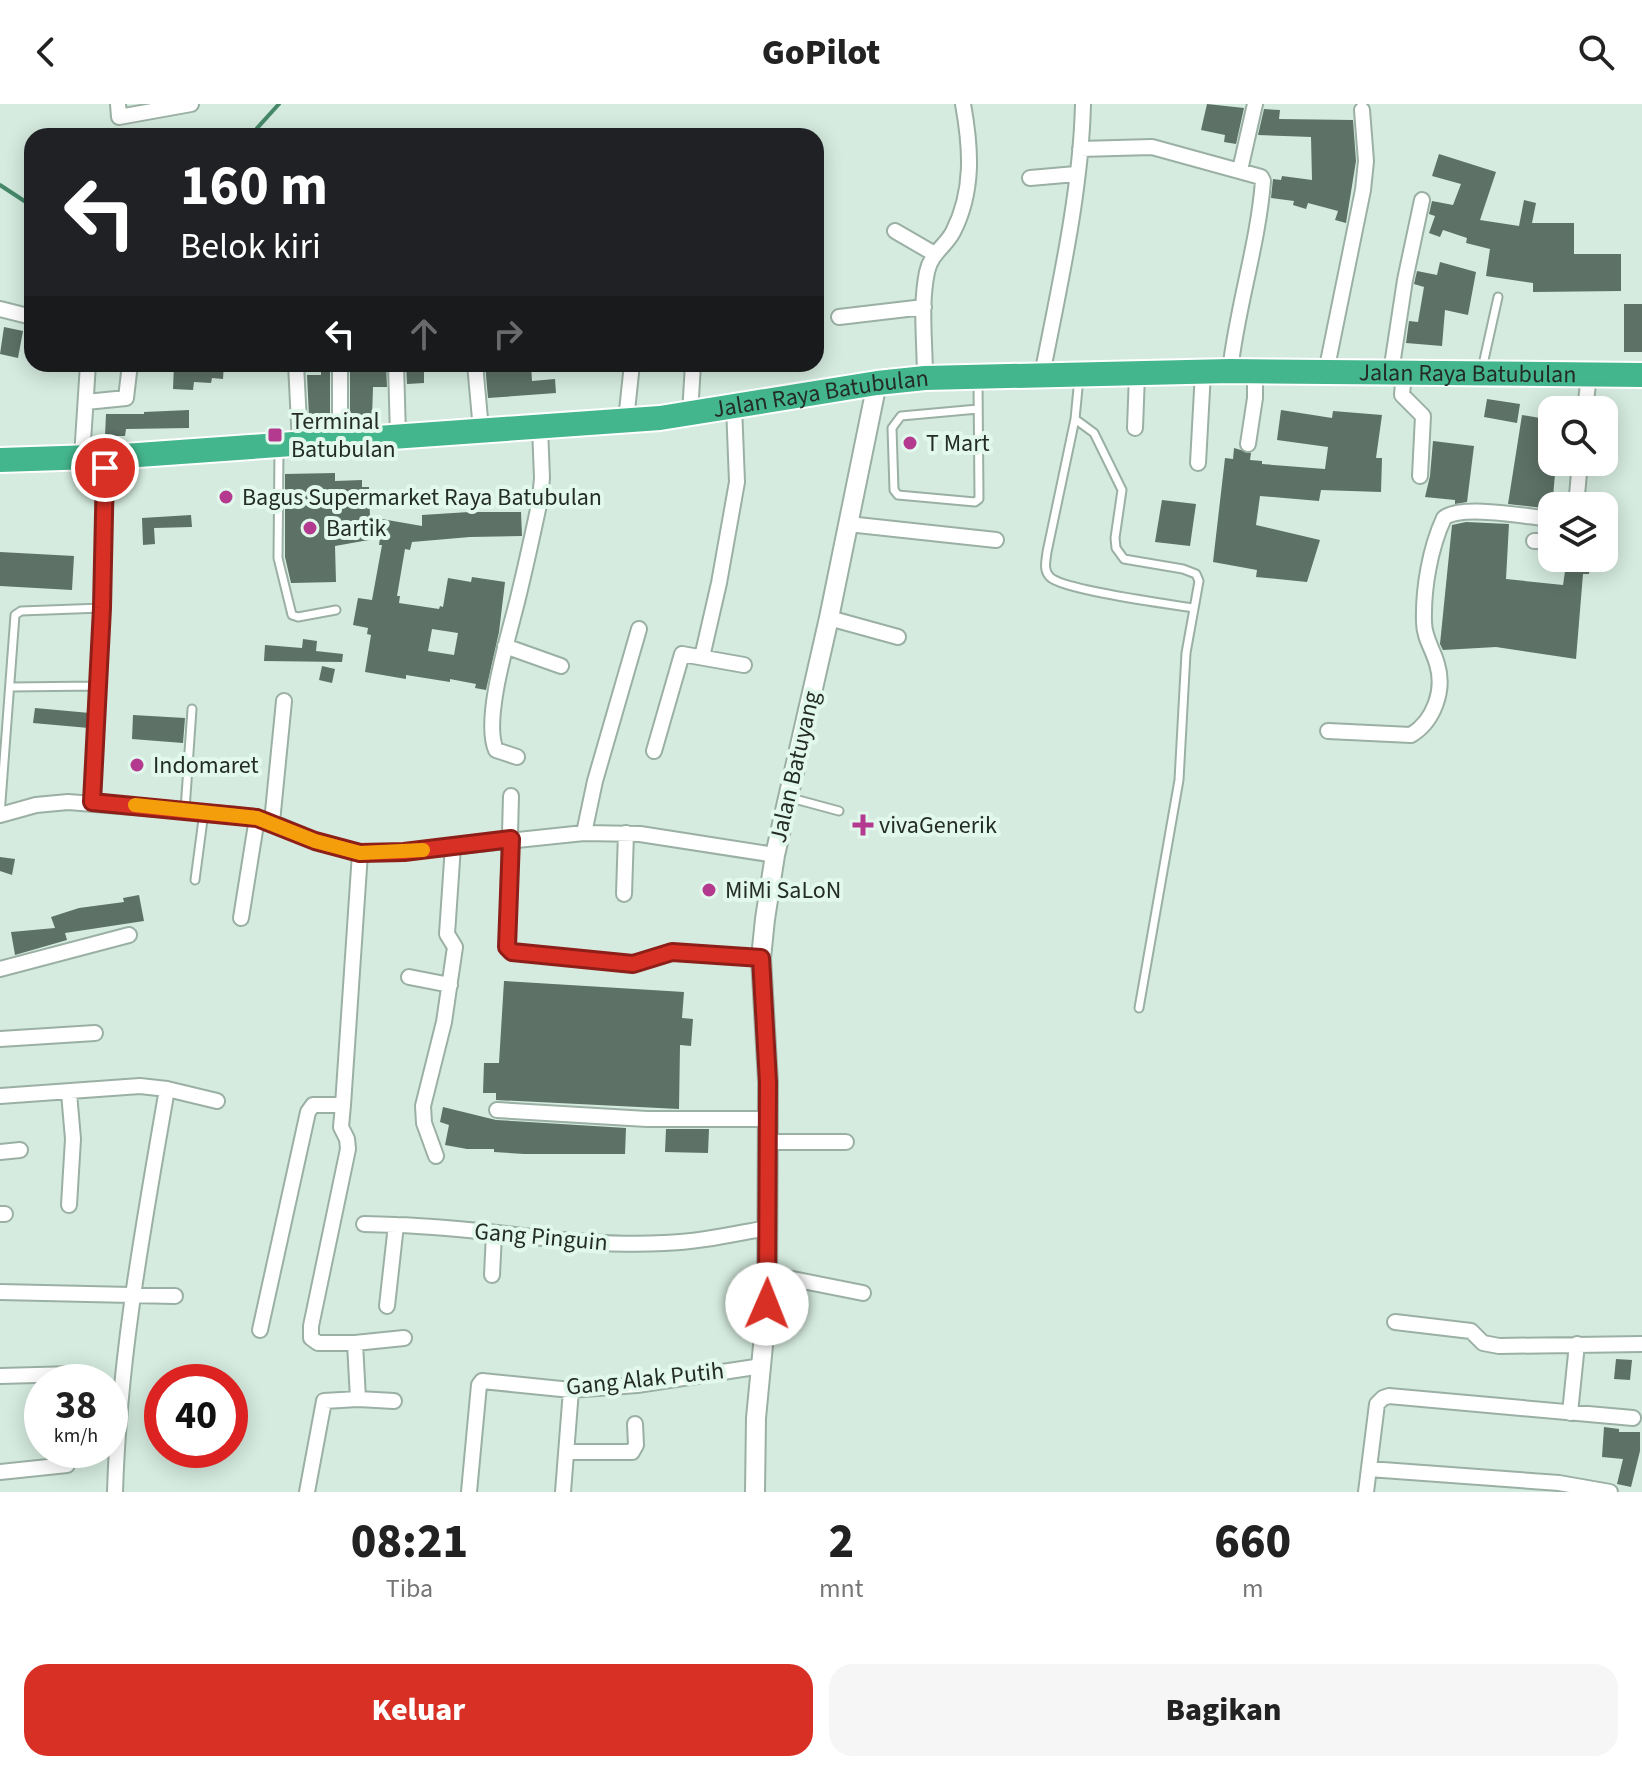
<!DOCTYPE html>
<html lang="id">
<style>
body{margin:0;font-family:"Source Sans 3",sans-serif;background:#f6f6f6;color:#222;height:100vh;display:flex;flex-direction:column;font-size:30px;white-space:nowrap}
*{box-sizing:border-box;margin:0}
p{font-size:26px;color:#767676}
.icon{flex:none;width:44px;height:44px;fill:none;stroke:currentColor;stroke-width:2;stroke-linecap:round;stroke-linejoin:round}
.map{position:relative;height:1388px;overflow:hidden}
.details{display:flex;flex-direction:column;background:#fff;flex:1}
.details>*{flex:none}
.hud{position:absolute;left:24px;top:24px;width:800px;height:244px;border-radius:24px;box-shadow:0 4px 20px #0003;background:#202124;color:#fff;overflow:hidden}
.tools{position:absolute;left:1538px;top:292px;display:grid;gap:16px}
.tools a{display:grid;place-items:center;width:80px;height:80px;border-radius:16px;background:#fff;box-shadow:0 4px 20px #0003;font-size:40px}
.speed{position:absolute;left:24px;top:1260px;display:flex;gap:16px;font-size:40px;font-weight:700;text-align:center}
.speed>*{display:grid;place-content:center;width:104px;height:104px;border-radius:50%;background:#fff;box-shadow:0 4px 20px #0003;line-height:1}
.speed small{font-size:20px;font-weight:400}
.speed .limit{border:12px solid #d22;background:#fff;color:#111}
.pin{position:absolute;display:grid;place-items:center;width:68px;height:68px;color:#fff;margin:-34px;border:4px solid #fff;border-radius:50%;box-shadow:0 2px 8px #0007}
.me{position:absolute;width:88px;margin:-44px;rotate:1deg;stroke-linejoin:round;filter:drop-shadow(0 0 6px #0008)}
.turn{display:flex;align-items:center;gap:28px;height:168px;padding:0 24px;font-size:36px}
.turn .icon{width:104px;height:104px;stroke-width:2.5}
.turn b{display:block;font-size:56px;line-height:68px}
.lanes{display:flex;align-items:center;height:76px;padding:0 24px;background:#0003;justify-content:center;gap:40px;direction:ltr}
.lanes .off{opacity:.35}
.eta{display:flex;justify-content:space-evenly;align-items:center;height:136px;text-align:center}
.eta b{font-size:48px;font-weight:800;line-height:56px}
.cta{display:flex;gap:16px;margin-top:auto;padding:16px 24px}
.cta a{flex:1;height:92px;border-radius:24px;background:#d93025;color:#fff;font-size:32px;font-weight:800;line-height:92px;text-align:center}
.cta a+a{background:#f6f6f6;color:#222}
header{display:flex;justify-content:space-between;align-items:center;height:104px;padding:0 24px;background:#fff;font-size:36px;font-weight:800}
.map>svg:first-child{display:block}
</style>
<header><svg class="icon" aria-label="back" viewBox="0 0 24 24"><path d="M15 5l-7 7 7 7"/></svg>GoPilot<svg class="icon" aria-label="search" viewBox="0 0 24 24"><circle cx="10" cy="10" r="6"/><path d="M15 15l6 6"/></svg></header>
<div class="map">
<svg width="1642" height="1388" viewBox="0 0 1642 1388">
<rect width="100%" height="100%" fill="#d5ebdf"/>
<g fill="none" stroke-linecap="round" stroke-linejoin="round">
<!-- stream -->
<path stroke="#46886a" stroke-width="4" d="M250 32 279 0
M0 81 32 102"/>
</g>
<!-- building -->
<path fill="#5d7166" fill-rule="evenodd" d="M1207 0 1244 4 1236 40 1224 38 1225 31 1201 26Z
M1264 5 1280 6 1279 15 1353 16 1356 57 1346 119 1335 116 1338 107 1308 99 1306 105 1293 101 1294 97 1271 94 1273 75 1281 76 1282 72 1312 76 1311 33 1258 31Z
M1439 50 1496 68 1480 116 1519 122 1524 96 1536 99 1532 119H1574V150H1621V187L1533 188V179L1486 172 1490 145 1466 139 1467 134 1443 126 1440 133 1429 129 1435 112 1429 110 1432 97 1453 101 1461 80 1432 72Z
M1440 158 1476 168 1468 211 1445 206 1442 242 1406 239 1409 217 1418 218 1424 183 1414 180 1417 167 1437 171Z
M1624 200H1642V248H1624Z
M4 223 23 227 18 254 0 250Z
M174 260H224L223 275 212 274 211 279 194 278 193 286 173 285Z
M350 260H386L387 283H373L372 314H350Z
M406 260H424V279L407 280Z
M485 260H531L532 277 555 275 556 289 488 294Z
M321 267H330V312H309L307 271H321Z
M1487 295 1520 300 1517 319 1484 313Z
M189 306V324L126 325 125 332H105L106 310H144V308Z
M1281 306 1332 314 1333 307 1382 311 1376 354H1382L1381 388 1321 386 1319 397 1260 392 1256 421 1320 436 1307 478 1256 473 1257 466 1213 458 1225 354 1233 355 1234 344 1251 349 1250 356 1262 357V360L1325 365 1328 343 1277 336Z
M1522 311 1552 316V358H1556L1552 405 1508 400Z
M1433 337 1474 342 1467 398 1455 400V396L1425 393 1430 372Z
M335 369V377L362 376V383H369L370 413 422 422V411L469 408H521L522 432 470 433 412 438 410 446 405 445 397 492H400L399 499 439 505 440 502 443 503 448 474 471 478 472 473 505 478 499 528 486 586 475 584 476 580 450 575V578L406 571V575L365 568 371 531 367 530 368 524 353 521 358 494 372 496 382 441H379L380 434 335 442 336 478 291 479 285 453V370ZM432 525 458 529 454 551 428 547Z
M1162 396 1196 400 1190 442 1155 438Z
M191 411 192 423 154 424 155 440 143 441 142 414Z
M1466 418 1509 420 1506 475 1563 481 1567 454H1590L1589 470H1583L1576 555 1496 543 1443 546 1440 540 1452 421Z
M0 448 74 452 72 486 0 482Z
M303 535 317 537 316 547 343 550 342 558 264 557 265 541 302 544Z
M322 562 335 565 332 579 319 576Z
M35 604 90 609 89 624 33 619Z
M133 611 185 614 183 639 132 635Z
M0 753 15 755 12 771 0 767Z
M139 791 144 817 65 829 67 836 15 851 11 828 55 824 51 813 79 804 124 798 123 794Z
M504 877 684 888 682 914 693 915 691 942 680 941 679 1005 496 996V989H483L484 959H499Z
M443 1003 496 1016 626 1024 625 1050H524L494 1048V1045H467L445 1041 449 1021 440 1018Z
M666 1025H709L708 1049 665 1048Z
M1616 1255 1632 1256 1630 1276 1614 1275Z
M1604 1323 1619 1325V1328H1640V1347L1631 1383 1617 1380 1623 1355 1602 1353Z"/>
<g fill="none" stroke-linecap="round" stroke-linejoin="round">
<!-- service casing -->
<g stroke="#9bb0a4" stroke-width="11">
<path id="service" d="M1482 265 1498 193
M1079 274 1075 315 1047 448C1046 457 1043 466 1050 473 1063 486 1168 500 1193 504
M978 305 901 312 892 324 894 386 898 391 975 398 979 395 978 278
M1075 315 1094 329 1122 386 1115 434 1116 444 1124 455 1183 465 1196 470 1199 477 1186 549 1179 676 1139 904
M279 346 278 454 292 511 298 513 336 506
M10 583 98 582
M791 694 839 707
M92 698 102 504 105 359
M185 706 192 605
M0 711 15 511 21 507 102 504
M195 776 204 708"/>
</g>
<!-- minor casing -->
<g stroke="#9bb0a4" stroke-width="18">
<path id="minor" d="M118 0 119 13 191 0
M1080 45 1152 43 1261 73 1263 77C1258 141 1237 203 1230 267
M1240 66 1255 0
M1030 74 1076 70
M895 127 933 149
M0 205 32 213
M839 213 924 203
M296 260 300 339
M340 260V335
M396 260 398 332
M475 260 481 326
M1326 268 1363 86 1366 57 1362 6
M1391 268 1405 176 1422 96
M1404 268 1402 291 1423 312 1420 372
M1042 271C1059 184 1081 88 1083 0
M925 274C925 239 920 202 927 168 931 149 945 143 953 128 974 87 971 44 963 0
M86 298 126 294 130 260
M1585 306 1589 271
M690 310 693 260
M626 316 632 260
M1135 324 1137 270
M1248 340 1255 294V268
M82 353 88 260
M1198 359 1203 268
M1576 402 1580 358
M848 420 996 436
M1534 437H1552
M829 514 898 533
M505 542 561 562
M702 553 719 479 737 378 734 302
M1328 627 1411 631C1434 617 1445 586 1437 560 1433 545 1424 534 1424 518 1423 485 1430 444 1444 414 1462 400 1528 413 1552 415
M654 647 682 550 744 561
M517 653 496 646C482 615 510 528 518 494 526 461 533 429 540 396L542 374 540 323
M511 692 507 843 512 848 633 860 672 848 761 854
M0 711 36 701 68 698 238 711 272 718 315 737 360 749 404 748 584 729 640 730 775 751
M272 718 284 597
M584 729 595 677 639 525
M624 790 626 729
M241 814 257 714
M0 865 129 831
M409 873 450 881
M0 935 95 929
M69 989 73 1035 69 1101
M0 992 140 982 167 985 217 997
M343 1001 341 1023 347 1035 348 1045 311 1222V1234L318 1239H355L358 1295 394 1297
M497 1006 647 1015H767
M768 1038H846
M0 1048 20 1046
M436 1052 424 1019 423 1002 444 918 455 843 447 830 453 742
M0 1110H5
M364 1120 396 1121
M767 1170 863 1189
M492 1171 494 1130
M0 1188 175 1192
M387 1202 396 1121C485 1123 574 1144 664 1139 699 1138 733 1130 767 1124
M1395 1218 1471 1227 1483 1239 1499 1242 1642 1240
M260 1226 308 1008 313 1001H343L360 749
M355 1239 404 1234
M0 1272 74 1270
M1570 1309 1577 1240
M567 1348H632L636 1341 635 1320
M1369 1365 1559 1379 1610 1388
M0 1368 67 1361
M115 1388C119 1252 144 1119 167 985
M307 1388 324 1297 358 1295
M469 1388 479 1281 482 1277 571 1286 637 1281 762 1262
M563 1388 571 1286
M1366 1388 1377 1300 1383 1294 1389 1292 1633 1314"/>
</g>
<!-- tertiary casing -->
<g stroke="#9bb0a4" stroke-width="22">
<path id="tertiary" d="M755 1388 756 1314 767 1200 768 978 761 854 765 815 775 751 829 514 877 279"/>
</g>
<!-- trunk casing -->
<g stroke="#fff" stroke-width="28">
<g id="trunk">
<path id="s1" d="M0 356 124 352 660 314 877 279 925 274 1230 267 1642 271"/>
</g>
</g>
<!-- service -->
<use href="#service" stroke="#fff" stroke-width="7"/>
<!-- minor -->
<use href="#minor" stroke="#fff" stroke-width="14"/>
<!-- tertiary -->
<use href="#tertiary" stroke="#fff" stroke-width="18"/>
<!-- trunk -->
<use href="#trunk" stroke="#44b68e" stroke-width="24"/>
</g>
<g fill="none" stroke-linecap="round" stroke-linejoin="round">
<!-- route casing -->
<g stroke="#8d1f18" stroke-width="20">
<path id="route" d="M105 364 102 504 92 698 257 714 315 737 360 749 404 748 511 735 507 843 512 848 633 860 672 848 761 854 768 978 767 1200"/>
</g>
<!-- route -->
<use href="#route" stroke="#d93025" stroke-width="14"/>
<!-- slow -->
<path stroke="#f59e0b" stroke-width="14" d="M135 701 257 714 315 737 360 749 423 746"/>
</g>
<!-- markers -->
<g fill="#b33a8e" stroke="#e2f8ec" stroke-width="3">
<rect x="267" y="323" width="16" height="16" rx="4"/>
<circle cx="910" cy="339" r="8"/>
<circle cx="226" cy="393" r="8"/>
<circle cx="310" cy="424" r="8"/>
<circle cx="137" cy="661" r="8"/>
<path d="M859 709h8v8h8v8h-8v8h-8v-8h-8v-8h8z"/>
<circle cx="709" cy="786" r="8"/>
</g>
<g text-anchor="middle" dominant-baseline="central" stroke-width="8" stroke-linejoin="round" paint-order="stroke">
<!-- street labels -->
<g font-size="24" fill="#242c28" stroke="#e2f8ec">
<text stroke="none"><textPath href="#s1" startOffset="1472">Jalan Raya Batubulan</textPath></text>
<text stroke="none"><textPath href="#s1" startOffset="824">Jalan Raya Batubulan</textPath></text>
<text transform="translate(795 663) rotate(-77)">Jalan Batuyang</text>
<text transform="translate(541 1133) rotate(5)">Gang Pinguin</text>
<text transform="translate(645 1275) rotate(-6)">Gang Alak Putih</text>
</g>
<!-- poi labels -->
<g font-size="24" fill="#242c28" stroke="#e2f8ec" text-anchor="start">
<text x="291" y="317">Terminal<tspan x="291" dy="28">Batubulan</tspan></text>
<text x="926" y="339">T Mart</text>
<text x="242" y="393">Bagus Supermarket Raya Batubulan</text>
<text x="326" y="424">Bartik</text>
<text x="153" y="661">Indomaret</text>
<text x="879" y="721">vivaGenerik</text>
<text x="725" y="786">MiMi SaLoN</text>
</g>
</g>
</svg>
<div class="tools">
<a><svg class="icon" aria-label="search" viewBox="0 0 24 24"><circle cx="10" cy="10" r="6"/><path d="M15 15l6 6"/></svg></a>
<a><svg class="icon" aria-label="layers" viewBox="0 0 24 24"><path d="M12 4l9 5-9 5-9-5zM3 14l9 5 9-5"/></svg></a>
</div>
<div class="speed"><div>38<small>km/h</small></div><div class="limit">40</div></div>
<div class="pin" style="left:105px;top:364px;background:#d93025"><svg class="icon" aria-label="arrive" viewBox="0 0 24 24"><path d="M6 21V4h12l-3 4 3 4H6"/></svg></div>
<svg class="me" style="left:767px;top:1200px" viewBox="-20 -20 40 40"><circle r="19" fill="#fff"/><path d="M0-13L10 11 0 6-10 11z" fill="#d93025"/></svg>
<div class="hud">
<div class="turn"><svg class="icon" aria-label="left" viewBox="0 0 24 24"><path d="M17 20v-9H6M10 6l-5 5 5 5"/></svg><div><b>160 m</b>Belok kiri</div></div>
<div class="lanes"><svg class="icon" aria-label="left" viewBox="0 0 24 24"><path d="M17 20v-9H6M10 6l-5 5 5 5"/></svg><svg class="icon off" aria-label="ahead" viewBox="0 0 24 24"><path d="M12 20V5M6 11l6-6 6 6"/></svg><svg class="icon off" aria-label="right" viewBox="0 0 24 24"><path d="M7 20v-9h11M14 6l5 5-5 5"/></svg></div>
</div>
</div>
<section class="details">
<div class="eta">
<div><b>08:21</b><p>Tiba</p></div>
<div><b>2</b><p>mnt</p></div>
<div><b>660</b><p>m</p></div>
</div>
<div class="cta"><a>Keluar</a><a>Bagikan</a></div>
</section>
